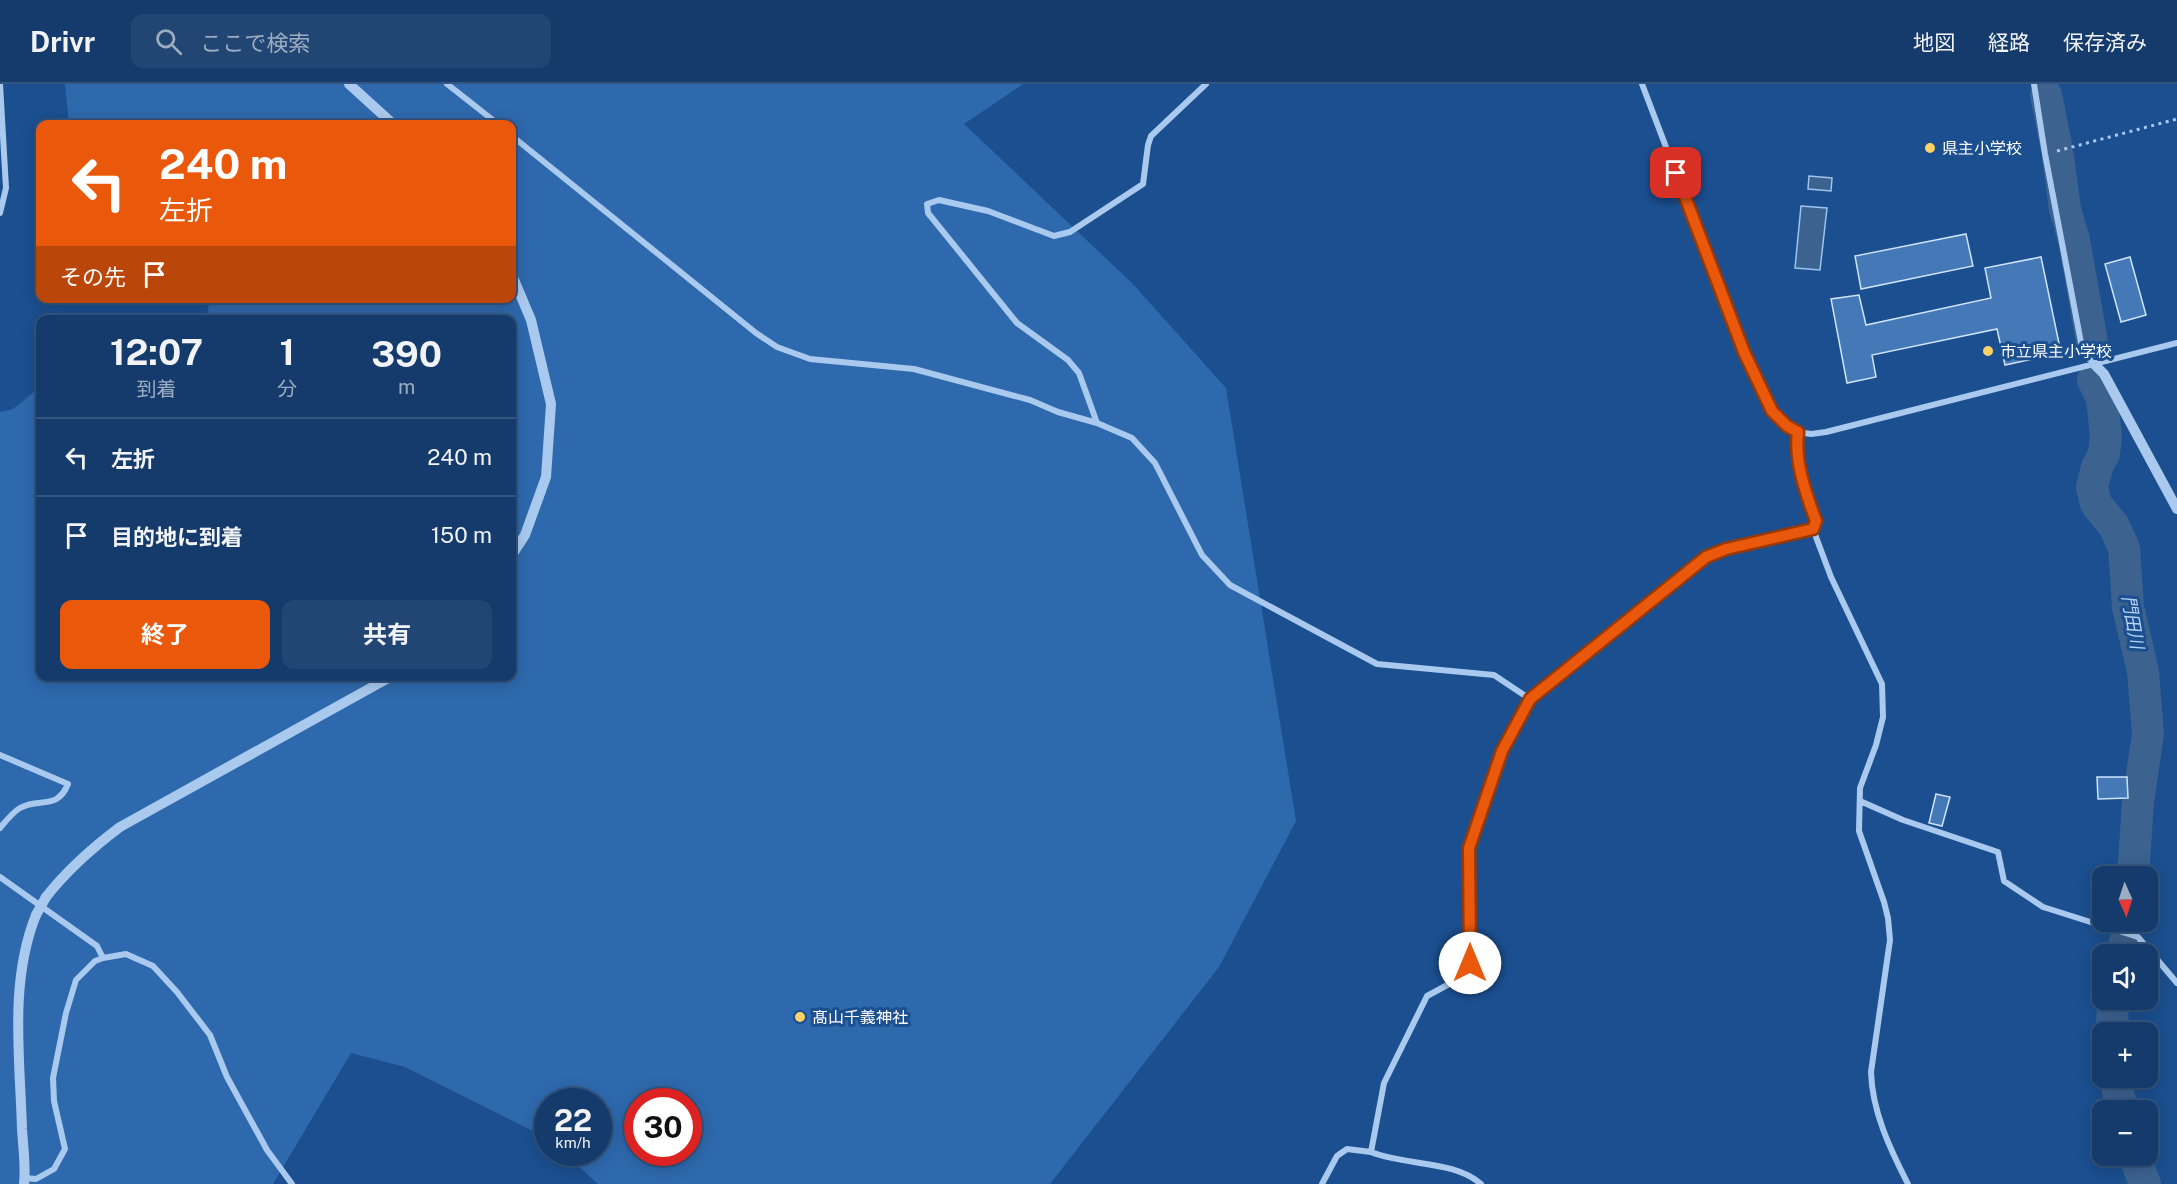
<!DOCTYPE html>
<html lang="ja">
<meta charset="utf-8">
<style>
body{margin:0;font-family:"Public Sans","Noto Sans JP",sans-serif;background:#214673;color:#f1f3f6;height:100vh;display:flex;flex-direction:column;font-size:22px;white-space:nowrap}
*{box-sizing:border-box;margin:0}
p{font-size:20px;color:#9dadc1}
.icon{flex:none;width:33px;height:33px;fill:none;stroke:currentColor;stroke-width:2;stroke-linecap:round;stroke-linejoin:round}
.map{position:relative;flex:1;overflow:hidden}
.side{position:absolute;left:36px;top:231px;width:480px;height:366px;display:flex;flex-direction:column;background:#143b6b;border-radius:12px;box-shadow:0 3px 15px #0003,0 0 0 2px #33557e}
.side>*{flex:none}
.guide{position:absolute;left:36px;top:36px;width:480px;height:183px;border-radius:12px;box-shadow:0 3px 15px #0003,0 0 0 2px #33557e;background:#ea580c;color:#fff;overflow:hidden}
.needle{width:39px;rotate:177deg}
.tools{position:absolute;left:2092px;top:782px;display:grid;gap:12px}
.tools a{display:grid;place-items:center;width:66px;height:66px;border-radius:12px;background:#143b6b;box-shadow:0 3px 15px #0003,0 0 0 2px #33557e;font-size:30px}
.speed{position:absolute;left:534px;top:1004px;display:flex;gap:12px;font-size:30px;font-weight:700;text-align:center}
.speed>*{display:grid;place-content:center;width:78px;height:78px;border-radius:50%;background:#143b6b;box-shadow:0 3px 15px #0003,0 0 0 2px #33557e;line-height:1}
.speed small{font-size:15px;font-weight:400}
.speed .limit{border:9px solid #d22;background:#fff;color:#111}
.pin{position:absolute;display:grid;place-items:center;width:51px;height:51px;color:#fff;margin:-26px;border-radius:12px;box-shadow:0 3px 9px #0006}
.me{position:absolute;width:66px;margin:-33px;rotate:0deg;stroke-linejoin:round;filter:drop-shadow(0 0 4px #0008)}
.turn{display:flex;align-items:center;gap:21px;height:126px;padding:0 24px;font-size:27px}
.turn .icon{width:78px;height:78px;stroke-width:2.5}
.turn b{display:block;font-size:42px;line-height:51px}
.then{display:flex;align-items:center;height:57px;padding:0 24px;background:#0003;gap:12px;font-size:22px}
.eta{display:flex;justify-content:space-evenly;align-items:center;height:102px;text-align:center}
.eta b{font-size:36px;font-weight:700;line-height:42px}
.primary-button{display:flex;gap:12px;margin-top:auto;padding:12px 24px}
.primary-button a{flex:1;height:69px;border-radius:12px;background:#ea580c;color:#fff;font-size:24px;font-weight:700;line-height:69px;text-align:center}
.primary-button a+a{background:#214673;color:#f1f3f6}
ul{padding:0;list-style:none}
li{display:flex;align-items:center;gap:18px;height:78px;padding:0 24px;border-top:2px solid #33557e}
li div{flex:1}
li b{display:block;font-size:22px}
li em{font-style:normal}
header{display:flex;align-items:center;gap:36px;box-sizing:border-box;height:84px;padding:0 30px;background:#143b6b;border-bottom:2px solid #33557e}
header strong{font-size:28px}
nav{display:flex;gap:33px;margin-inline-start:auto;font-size:21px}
.search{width:420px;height:54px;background:#214673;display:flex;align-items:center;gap:15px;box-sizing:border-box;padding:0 21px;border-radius:12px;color:#9dadc1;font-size:22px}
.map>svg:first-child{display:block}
</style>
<header>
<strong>Drivr</strong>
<div class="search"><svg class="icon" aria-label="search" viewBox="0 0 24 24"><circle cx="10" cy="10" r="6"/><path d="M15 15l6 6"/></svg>ここで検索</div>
<nav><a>地図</a><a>経路</a><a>保存済み</a></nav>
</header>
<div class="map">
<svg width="2177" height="1100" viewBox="0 0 2177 1100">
<rect width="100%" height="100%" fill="#1b4f8f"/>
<!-- green -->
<path fill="#2e69ad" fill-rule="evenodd" d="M65 0H1023L964 40 1132 199 1226 304 1296 737 1219 883 1050 1100H598L563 1068H598V1017H548L547 1054 405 983 351 969 273 1100H0V328L13 325 40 303V592H512V236L206 235 210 215 512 214V40H69ZM638 1017H688V1068H638Z"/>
<!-- water -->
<path fill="#3c6290" stroke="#9cc4f0" stroke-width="1.5" d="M1809 92 1832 94 1831 107 1808 105Z
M1801 122 1827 124 1820 186 1795 184Z"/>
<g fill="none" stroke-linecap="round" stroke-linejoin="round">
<!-- river -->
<path stroke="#3c6290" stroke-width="32" d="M2046 11 2056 61
M2058 73 2065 125 2074 156 2092 258
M2093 296 2102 315 2106 352 2104 370 2097 383 2092 403 2096 420 2114 442 2124 464 2128 523 2143 588 2148 650 2138 718 2133 792
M2122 870 2125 858
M2112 948 2113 915
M2115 993 2122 1026
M2134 1071 2145 1100"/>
</g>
<!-- building -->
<path fill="#4478b7" stroke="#cfe3fa" stroke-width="1.5" d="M1966 150 1973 182 1861 205 1855 172Z
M2041 173 2061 269 2005 281 1997 245 1872 271 1876 293 1847 299 1831 215 1859 211 1866 241 1991 214 1985 184Z
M2130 173 2146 231 2121 238 2105 180Z
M2097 693H2127L2128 714 2098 715Z
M1936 710 1950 713 1942 742 1929 739Z"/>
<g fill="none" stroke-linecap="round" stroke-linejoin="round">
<!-- path -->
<path stroke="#a9c9ee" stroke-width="3" stroke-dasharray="3 4.5" stroke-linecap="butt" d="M2057 67 2177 35"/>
<!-- minor -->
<path stroke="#a9c9ee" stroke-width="6" d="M447 0 498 40
M1642 0 1744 268 1772 327 1787 342 1798 348 1811 350 1826 348 2177 259
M2034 0 2045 70 2083 269 2095 281
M512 52 756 249 777 263 810 275 914 285 1030 316 1058 328 1097 339 1132 354 1155 379 1202 471 1230 501 1377 580 1494 591 1530 615
M0 129 6 104 0 0
M1097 339 1079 289 1068 276 1017 239 928 129 927 120 939 116 988 127 1054 152 1070 148 1143 100 1148 61 1151 52 1206 0
M1813 445 1831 493 1882 600 1883 633 1876 661 1860 704 1859 747 1884 818 1888 834 1890 856 1871 988C1872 1027 1890 1065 1908 1100
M0 671 68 700C57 727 39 713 20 724 13 728 5 738 0 744
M1860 717 1903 736 1998 768 2004 797 2043 823 2138 853 2177 899
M0 793 97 862 103 874
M25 1094 36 1095 54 1085 65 1065 54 1017 53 994 66 929 76 896 95 877 103 874 126 870 153 882 177 908 210 951 227 993 267 1066 292 1100
M1322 1100 1337 1072 1347 1065 1371 1068
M1481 1100C1454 1076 1405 1082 1371 1068L1384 999 1427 912 1464 892 1470 879 1469 764 1502 667 1530 615 1706 473 1727 465 1813 445 1817 437C1806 410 1794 377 1798 348"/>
<!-- tertiary -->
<path stroke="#a9c9ee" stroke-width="10" d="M349 0 393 40
M512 191 531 236 551 320 546 393 525 451 512 471
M2095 281 2104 290 2177 425
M46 813C68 785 92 764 120 743L392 592
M24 1100C26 1082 23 1063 22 1045 20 974 9 898 36 831"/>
<!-- tertiary-bridge -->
<path stroke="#a9c9ee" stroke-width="10" d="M36 831 46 813"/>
</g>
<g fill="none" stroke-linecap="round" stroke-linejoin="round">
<!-- route casing -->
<g stroke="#983908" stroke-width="15">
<path id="route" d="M1470 879 1469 764 1502 667 1530 615 1706 473 1726 465 1813 445 1816 437C1806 410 1794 377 1798 348L1787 342 1772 327 1744 268 1676 89"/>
</g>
<!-- route -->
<use href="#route" stroke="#ea580c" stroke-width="10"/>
</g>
<!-- markers -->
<g fill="#ffd166" stroke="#1b4f8f" stroke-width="2">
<circle cx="1930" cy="64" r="6"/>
<circle cx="1988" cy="267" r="6"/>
<circle cx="800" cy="933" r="6"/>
</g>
<g text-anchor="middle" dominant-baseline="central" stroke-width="6" stroke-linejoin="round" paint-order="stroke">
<!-- poi labels -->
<g font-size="16" fill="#fff" stroke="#1b4f8f" text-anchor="start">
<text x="1942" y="64">県主小学校</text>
<text x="2000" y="267">市立県主小学校</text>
<text x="812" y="933">髙山千義神社</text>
</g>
<!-- water labels -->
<g font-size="18" font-style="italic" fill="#b5d3f5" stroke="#1b4f8f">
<text transform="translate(2133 538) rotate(80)">門田川</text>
</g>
</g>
</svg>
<div class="tools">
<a><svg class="needle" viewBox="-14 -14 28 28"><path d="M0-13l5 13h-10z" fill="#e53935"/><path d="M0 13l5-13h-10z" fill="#9dadc1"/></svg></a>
<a><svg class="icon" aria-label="sound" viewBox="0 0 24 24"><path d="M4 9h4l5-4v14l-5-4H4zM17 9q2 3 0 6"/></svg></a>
<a>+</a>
<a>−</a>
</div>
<div class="speed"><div>22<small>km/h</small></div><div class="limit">30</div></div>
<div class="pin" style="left:1676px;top:89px;background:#d93025"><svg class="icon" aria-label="arrive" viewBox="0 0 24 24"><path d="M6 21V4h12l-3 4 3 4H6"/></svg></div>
<svg class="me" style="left:1470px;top:879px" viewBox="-20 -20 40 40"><circle r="19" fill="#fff"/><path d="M0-13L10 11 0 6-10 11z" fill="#ea580c"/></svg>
<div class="guide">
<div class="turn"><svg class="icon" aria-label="left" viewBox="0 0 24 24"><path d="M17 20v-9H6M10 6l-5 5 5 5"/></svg><div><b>240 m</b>左折</div></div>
<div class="then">その先<svg class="icon" aria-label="arrive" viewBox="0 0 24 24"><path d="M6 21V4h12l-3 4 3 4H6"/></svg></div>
</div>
<section class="side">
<div class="eta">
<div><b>12:07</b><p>到着</p></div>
<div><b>1</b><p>分</p></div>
<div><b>390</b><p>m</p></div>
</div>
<ul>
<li><svg class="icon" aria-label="left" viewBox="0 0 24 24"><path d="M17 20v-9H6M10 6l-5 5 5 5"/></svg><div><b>左折</b></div><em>240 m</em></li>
<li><svg class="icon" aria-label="arrive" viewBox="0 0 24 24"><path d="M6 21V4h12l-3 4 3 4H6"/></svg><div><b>目的地に到着</b></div><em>150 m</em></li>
</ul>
<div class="primary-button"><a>終了</a><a>共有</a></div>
</section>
</div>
